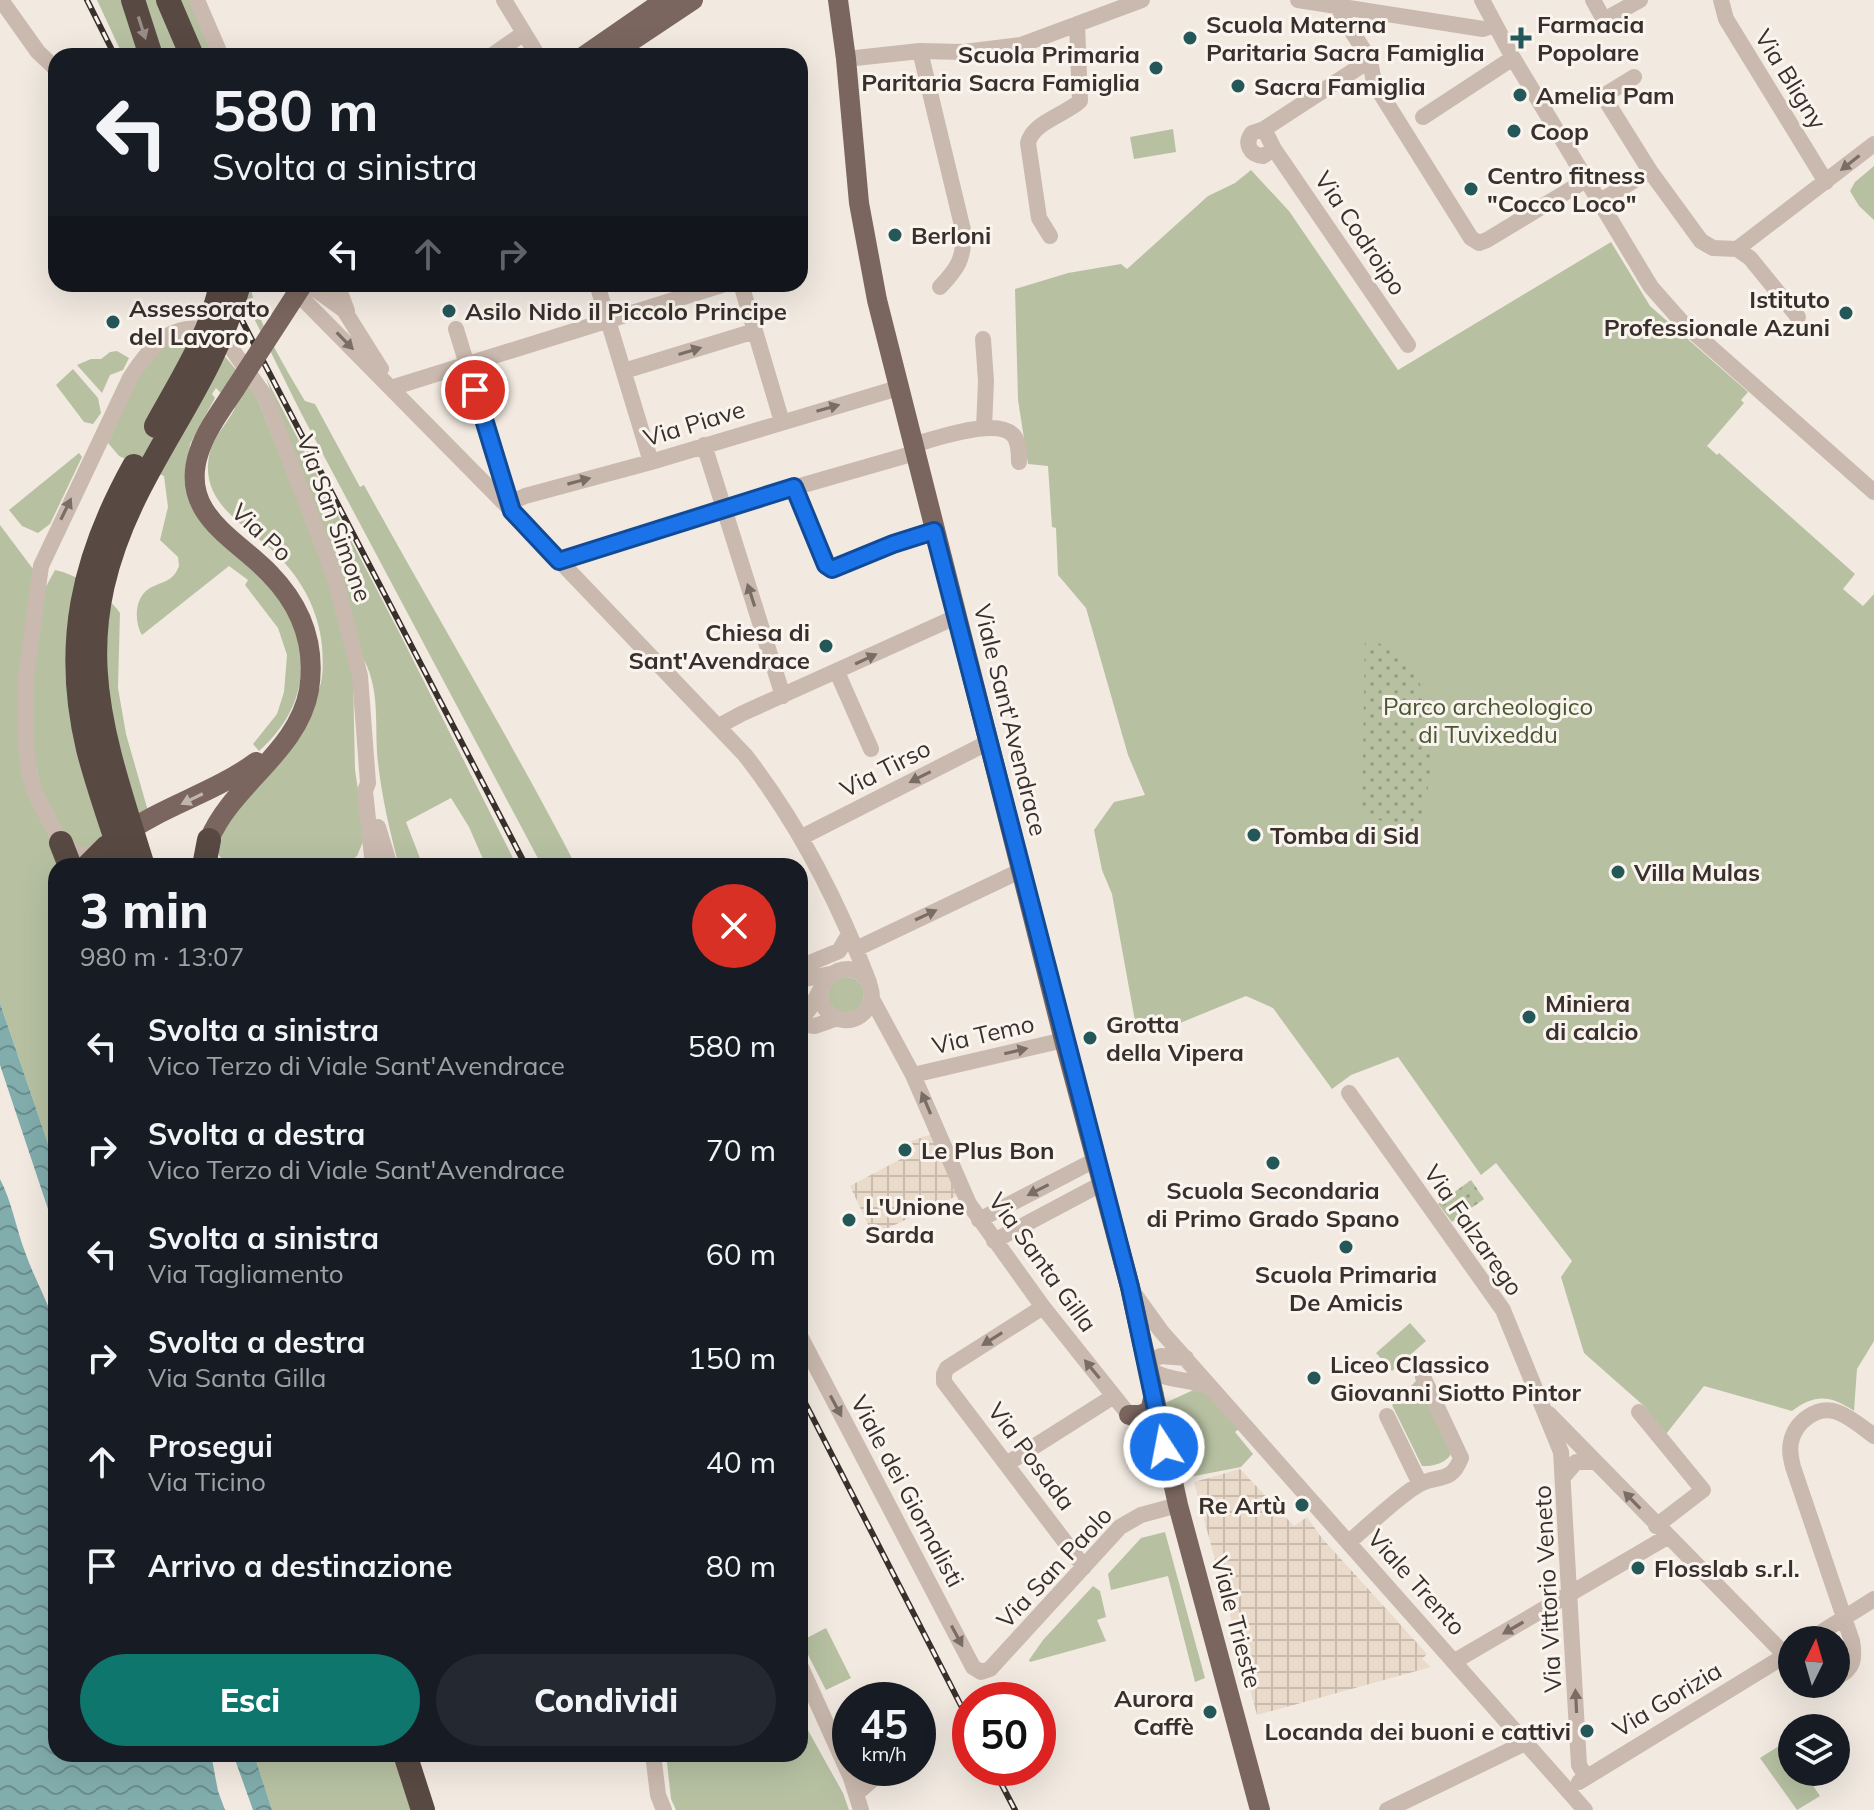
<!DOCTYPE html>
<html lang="it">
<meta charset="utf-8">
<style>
body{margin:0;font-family:Mulish,sans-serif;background:#242831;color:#f1f3f6;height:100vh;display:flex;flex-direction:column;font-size:30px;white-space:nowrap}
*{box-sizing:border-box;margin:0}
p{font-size:26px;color:#9ea1a6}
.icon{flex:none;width:44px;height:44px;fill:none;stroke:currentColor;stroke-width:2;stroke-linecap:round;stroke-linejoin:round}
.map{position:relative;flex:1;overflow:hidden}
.details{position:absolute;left:48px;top:858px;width:760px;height:904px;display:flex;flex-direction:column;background:#171b24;border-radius:24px;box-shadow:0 8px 32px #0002}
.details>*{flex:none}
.guide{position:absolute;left:48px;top:48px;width:760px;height:244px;border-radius:24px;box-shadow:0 8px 32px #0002;background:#171b24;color:#f1f3f6;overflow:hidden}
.needle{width:52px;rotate:5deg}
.buttons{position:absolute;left:1778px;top:1626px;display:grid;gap:16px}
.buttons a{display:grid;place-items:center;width:72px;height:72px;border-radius:50%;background:#171b24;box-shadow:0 8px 32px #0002;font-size:40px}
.speed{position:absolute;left:832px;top:1682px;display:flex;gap:16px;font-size:40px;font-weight:700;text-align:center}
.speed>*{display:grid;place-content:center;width:104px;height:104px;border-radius:50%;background:#171b24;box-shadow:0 8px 32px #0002;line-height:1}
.speed small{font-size:20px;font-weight:400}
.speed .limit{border:12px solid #d22;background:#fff;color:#111}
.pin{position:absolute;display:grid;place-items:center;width:68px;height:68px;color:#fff;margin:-34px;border:4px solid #fff;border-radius:50%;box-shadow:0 2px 8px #0007}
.me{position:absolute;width:88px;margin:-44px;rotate:349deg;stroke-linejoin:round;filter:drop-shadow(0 0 6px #0008)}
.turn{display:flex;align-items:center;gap:28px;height:168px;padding:0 32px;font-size:36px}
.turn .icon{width:104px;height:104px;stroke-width:2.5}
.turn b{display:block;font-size:56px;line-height:68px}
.lanes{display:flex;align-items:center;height:76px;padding:0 32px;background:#0003;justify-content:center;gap:40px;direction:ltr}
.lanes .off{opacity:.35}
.round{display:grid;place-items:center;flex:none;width:84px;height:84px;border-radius:42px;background:#242831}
.overview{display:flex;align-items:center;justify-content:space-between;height:136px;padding:0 32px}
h1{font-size:48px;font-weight:800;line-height:60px}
.primary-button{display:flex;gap:16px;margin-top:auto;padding:16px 32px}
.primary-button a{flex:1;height:92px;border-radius:48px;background:#0f766e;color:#fff;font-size:32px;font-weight:800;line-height:92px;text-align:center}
.primary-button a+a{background:#242831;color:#f1f3f6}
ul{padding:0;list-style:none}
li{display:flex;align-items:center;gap:24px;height:104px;padding:0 32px}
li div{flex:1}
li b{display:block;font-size:30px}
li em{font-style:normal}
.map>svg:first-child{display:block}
</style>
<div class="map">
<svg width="1874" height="1810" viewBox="0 0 1874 1810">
<defs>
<pattern id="garden-dots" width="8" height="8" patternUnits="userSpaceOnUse" patternTransform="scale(2)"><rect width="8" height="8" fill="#b7c1a2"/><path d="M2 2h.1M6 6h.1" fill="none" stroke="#969d84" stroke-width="1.8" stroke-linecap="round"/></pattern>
<pattern id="plaza-grid" width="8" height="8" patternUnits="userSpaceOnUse" patternTransform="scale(2)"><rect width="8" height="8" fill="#e9daca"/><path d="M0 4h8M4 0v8" fill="none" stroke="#c9bbae"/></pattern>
<pattern id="water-waves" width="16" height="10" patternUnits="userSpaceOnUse" patternTransform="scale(2)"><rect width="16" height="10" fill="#82adad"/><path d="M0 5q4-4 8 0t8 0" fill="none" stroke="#6b8d8d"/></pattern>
</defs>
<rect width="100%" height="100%" fill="#f2eae1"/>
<!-- green -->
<path fill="#b7c1a2" d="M97 0H190L214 56H123Z
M1173 129 1176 152 1134 159 1130 137Z
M1874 166V220L1859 206 1850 191 1855 182Z
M1251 170 1289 211 1398 370 1611 242 1650 306 1748 392 1741 400 1744 403 1707 446 1717 455 1719 453 1855 574 1843 589 1863 606 1874 594V1341L1857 1369 1854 1411C1831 1396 1816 1393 1792 1411L1704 1386 1666 1434 1644 1406 1584 1353 1561 1277 1572 1261 1496 1163 1481 1175 1398 1057 1351 1075 1332 1089 1273 1008 1246 996 1180 1023 1137 1032 1112 894 1102 870 1094 830 1114 802 1145 795 1128 755 1086 608 1058 575 1056 528 1052 527 1048 466 1028 464 1018 400 1015 289 1068 273 1121 264 1127 269 1208 196 1235 183Z
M237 284H250C255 319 287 370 305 401L315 404 360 487 364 485C434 612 509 737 576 866H542L300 411Z
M177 337H197L222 353 255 392 334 594 353 675 355 770 365 837 357 856 344 866H231C219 860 217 853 217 841 240 807 263 773 286 740 296 725 310 710 317 694 324 681 323 661 322 646 319 612 302 579 277 555 248 526 200 505 209 456 212 438 227 424 235 408L216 388 212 394 215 398 190 444 187 478C210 506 233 535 256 564 265 576 280 588 286 602 312 659 306 709 259 751L253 744 277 714 284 692 287 655 278 628 245 585 248 580 229 566 142 635C134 622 134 597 150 588 163 581 173 582 179 566L178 557 160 540 168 507 164 476 119 456 108 443 140 372 153 355Z
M117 351 129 358 123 370 110 375 102 393 77 365 91 359H101L110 352Z
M73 369 98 398 101 413 93 424 84 422 56 385Z
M266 378 399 632 517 866H486L469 827 451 798 406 822 423 866H399C390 832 382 798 378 763 374 728 381 692 364 660Z
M79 453 82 457 50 524 38 533 22 526 9 510Z
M0 525 33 569 22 745 67 866H56L54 957 56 966V1167L0 1003Z
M55 570C77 574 108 595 120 613L118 688 126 734 148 811 88 851 69 841 44 799 34 759 33 682 43 592Z
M828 995a18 18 0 1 1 36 0a18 18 0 1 1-36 0Z
M1410 1323 1426 1341 1392 1371 1376 1353Z
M1417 1380 1451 1453C1448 1463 1431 1467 1422 1466L1392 1405Z
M1202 1386 1240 1428 1235 1432 1253 1454 1241 1467 1179 1479 1163 1404Z
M1165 1532 1205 1678 1195 1682 1168 1576 1111 1590 1108 1574 1141 1538Z
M1093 1586 1100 1591 1106 1617 1097 1620 1106 1641 1030 1662 1029 1660 1043 1640Z
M826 1628 851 1678 826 1690 801 1641Z
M800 1716 843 1793 849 1810H676L671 1799 666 1754H800Z
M1785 1742 1792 1753V1772H1804L1820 1796 1797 1810 1760 1758Z
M254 1754H398L415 1810H272Z"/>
<!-- garden -->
<path fill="url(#garden-dots)" d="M1365 633C1378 643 1394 652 1405 663 1446 706 1434 773 1419 824L1399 826 1362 815Z
M1471 1180 1484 1199 1452 1222 1438 1204Z"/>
<!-- plaza -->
<path fill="url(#plaza-grid)" d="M932 1134 961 1194 873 1235 850 1186 916 1151 911 1141Z
M1240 1469 1294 1526 1307 1517 1321 1537 1427 1654 1422 1659 1431 1667 1257 1715 1194 1482Z"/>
<!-- water -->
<path fill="url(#water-waves)" d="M0 1003 56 1167V1233L0 1065Z
M0 1179C12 1202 16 1228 25 1252 34 1278 48 1301 56 1328V1754H211L218 1791 225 1810H0Z
M233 1754H254L272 1810H253Z"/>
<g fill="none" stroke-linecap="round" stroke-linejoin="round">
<!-- minor -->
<path stroke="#cab9ae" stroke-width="16" d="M1 0 38 52 56 69
M197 0 221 56
M504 0 538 56
M1298 0 1483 29 1495 25
M1332 0 1370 60 1374 83 1471 238 1479 243 1487 240 1586 180
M1482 0 1513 58 1651 287 1682 322 1874 492
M1593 0 1604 20 1640 0
M1721 0 1726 19 1826 182
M920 51 964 234C963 260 958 268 940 287
M491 56 524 33
M846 59 920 51 964 52 1021 45 1142 0
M1370 60 1264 129 1274 149 1408 345
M1634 77 1608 93 1605 99 1650 171 1701 241 1713 248 1737 249 1750 258 1798 317
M1423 117 1513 58
M1264 129 1252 133C1244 144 1250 155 1263 156L1274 149
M1600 201 1650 171
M1050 236 1039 218 1028 143C1033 122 1065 115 1080 101L1077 24
M1737 249 1874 144
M288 284 512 511 745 755C798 823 838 901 869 982
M308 284 344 310 381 369
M337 284 347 311
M597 284 651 462
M741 284 782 422
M223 325 229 345 265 396 335 578 360 676 368 783 365 791 373 866
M456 329 510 505
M983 339 986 381 984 428
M624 371 755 331
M391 388 725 284
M704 445 783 696
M913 445C934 439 998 416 1014 436 1019 443 1019 454 1019 462
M794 487 826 565 832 569 893 544 934 531
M512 511 514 501 525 496 651 462 898 388
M559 561 723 508 915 453
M837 672 871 749
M719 726 741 714 958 616
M378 827 390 866
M802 837 989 742
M102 849 86 856 70 850 61 843 35 793 29 772 26 742V677L41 566 130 378C150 347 173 318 213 332
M856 949 1022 870
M800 967 839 951 849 934
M800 980 830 974
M820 993C823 1026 862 1030 872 999
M800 1018C822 1003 818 969 849 969 865 972 872 983 872 999L913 1075 969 1204 1043 1307 1129 1415 1164 1447
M800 1024 815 1026 835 1019
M913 1075 1064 1040
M1349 1093 1503 1310 1561 1452 1579 1765 1586 1777
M979 1220 1097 1159
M994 1241 1103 1183
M1133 1292 1161 1331 1585 1810
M1043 1307 947 1368 944 1374V1382L1084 1567
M800 1336 973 1667 981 1672 990 1669 1120 1527 1141 1515 1178 1505
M1146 1362 1161 1356 1186 1358
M1148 1368C1167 1382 1188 1378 1210 1387
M1639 1412 1703 1490 1656 1526
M1549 1414 1596 1462
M1387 1416 1420 1484
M1008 1463 1114 1396
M1564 1476 1576 1462H1596L1792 1662
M1349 1542C1368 1526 1401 1494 1420 1484 1439 1474 1451 1484 1461 1458L1423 1377
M1809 1640 1874 1599
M1455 1661 1667 1537
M800 1665 851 1778 861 1810
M1836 1677C1854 1670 1855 1658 1852 1641L1793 1467C1791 1459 1789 1451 1791 1442 1795 1422 1817 1405 1837 1412 1851 1417 1863 1428 1874 1436
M653 1754 658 1795 664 1810
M1579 1782 1791 1652
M856 1794 886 1768
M1387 1810 1527 1742"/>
<!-- major -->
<path stroke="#7a665e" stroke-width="20" d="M838 0 846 59 859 203 877 300 1064 1040 1130 1287 1178 1505 1260 1810
M584 56 665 0
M609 56 693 0
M120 837C162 806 214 793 256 762
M209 840C232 784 298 752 309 690 316 645 301 606 270 574 236 538 178 514 199 452 206 430 222 409 235 389
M1129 1415H1141L1150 1411 1154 1395"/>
<!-- highway -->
<path stroke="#594943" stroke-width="24" d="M133 0 151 56
M168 0 192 56
M61 843 70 866
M88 866 107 847
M204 866 209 840
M405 1754 423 1810"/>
<!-- rail casing -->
<g stroke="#392f2c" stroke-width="6">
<path id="rail" d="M87 0 115 56
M223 284 526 866
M800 1393 970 1723
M993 1768 1015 1810"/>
</g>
<!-- rail -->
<use href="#rail" stroke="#faf4ee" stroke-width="3" stroke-dasharray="9" stroke-linecap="butt"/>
<!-- major-bridge -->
<path stroke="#7a665e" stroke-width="20" d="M235 389 303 284"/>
<!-- highway-bridge -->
<path stroke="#594943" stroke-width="24" d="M156 426C180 382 211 335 221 284
M125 866C112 827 98 788 88 749 63 644 83 558 134 466
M143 866C98 722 65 636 138 491 175 418 217 365 239 284"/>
</g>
<!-- one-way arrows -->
<defs><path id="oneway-solid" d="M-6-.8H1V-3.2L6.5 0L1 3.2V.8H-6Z" transform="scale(2)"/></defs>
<use fill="#998d87" href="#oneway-solid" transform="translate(142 28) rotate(72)"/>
<g fill="#7a6d66">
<use href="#oneway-solid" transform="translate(1850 163) rotate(142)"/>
<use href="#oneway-solid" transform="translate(345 341) rotate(46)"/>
<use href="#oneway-solid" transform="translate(690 351) rotate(-17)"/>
<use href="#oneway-solid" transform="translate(828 408) rotate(-16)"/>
<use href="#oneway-solid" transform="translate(579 481) rotate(-15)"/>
<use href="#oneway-solid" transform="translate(66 509) rotate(-64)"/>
<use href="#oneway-solid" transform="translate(751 595) rotate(-108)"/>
<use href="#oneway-solid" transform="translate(866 659) rotate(-25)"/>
<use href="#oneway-solid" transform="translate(920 777) rotate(153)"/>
<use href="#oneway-solid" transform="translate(926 915) rotate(-25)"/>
<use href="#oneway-solid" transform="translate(1016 1051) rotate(-13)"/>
<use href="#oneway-solid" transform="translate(926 1103) rotate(-113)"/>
<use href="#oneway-solid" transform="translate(1038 1190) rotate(153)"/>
<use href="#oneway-solid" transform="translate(992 1339) rotate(148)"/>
<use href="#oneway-solid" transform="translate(1092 1369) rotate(-129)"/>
<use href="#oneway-solid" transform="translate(836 1406) rotate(62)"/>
<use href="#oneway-solid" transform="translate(1632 1500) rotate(-134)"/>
<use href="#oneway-solid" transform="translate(1513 1628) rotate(150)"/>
<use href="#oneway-solid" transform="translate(957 1636) rotate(62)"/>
<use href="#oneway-solid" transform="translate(1576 1701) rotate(-93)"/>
</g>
<use fill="#c0b4ad" href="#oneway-solid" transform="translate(192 799) rotate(154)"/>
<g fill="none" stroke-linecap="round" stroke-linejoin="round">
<!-- route casing -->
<g stroke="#114b97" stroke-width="20">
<path id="route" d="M475 390 512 511 559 561 794 487 826 565 832 569 893 544 934 531 1130 1287 1164 1447"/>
</g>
<!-- route -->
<use href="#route" stroke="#1a73e8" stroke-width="14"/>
</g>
<!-- markers -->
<g fill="#235758" stroke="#faf4ee" stroke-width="3">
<circle cx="1190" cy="38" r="8"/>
<path d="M1517 26h8v8h8v8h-8v8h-8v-8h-8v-8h8z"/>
<circle cx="1156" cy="68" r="8"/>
<circle cx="1238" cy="86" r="8"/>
<circle cx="1520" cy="95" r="8"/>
<circle cx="1514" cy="131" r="8"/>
<circle cx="1471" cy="189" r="8"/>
<circle cx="895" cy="235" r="8"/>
<circle cx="449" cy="311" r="8"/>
<circle cx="1846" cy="313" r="8"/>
<circle cx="113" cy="322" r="8"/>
<circle cx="826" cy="646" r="8"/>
<circle cx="1254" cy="835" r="8"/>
<circle cx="1618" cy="872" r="8"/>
<circle cx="1529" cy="1017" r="8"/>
<circle cx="1090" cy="1038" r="8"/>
<circle cx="905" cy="1150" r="8"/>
<circle cx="1273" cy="1163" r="8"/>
<circle cx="849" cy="1220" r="8"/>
<circle cx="1346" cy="1247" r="8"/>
<circle cx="1314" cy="1378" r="8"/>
<circle cx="1302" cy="1505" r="8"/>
<circle cx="1638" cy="1568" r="8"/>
<circle cx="1210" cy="1712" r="8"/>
<circle cx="1587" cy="1731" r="8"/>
</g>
<g text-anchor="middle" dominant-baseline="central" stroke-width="6" stroke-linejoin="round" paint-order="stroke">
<!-- poi labels -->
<g font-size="24" font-weight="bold" fill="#392f2c" stroke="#faf4ee" text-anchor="start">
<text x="1206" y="24">Scuola Materna<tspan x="1206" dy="28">Paritaria Sacra Famiglia</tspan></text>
<text x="1537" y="24">Farmacia<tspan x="1537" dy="28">Popolare</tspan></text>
<text x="1140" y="54" text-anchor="end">Scuola Primaria<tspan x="1140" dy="28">Paritaria Sacra Famiglia</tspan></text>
<text x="1254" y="86">Sacra Famiglia</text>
<text x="1536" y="95">Amelia Pam</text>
<text x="1530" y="131">Coop</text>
<text x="1487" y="175">Centro fitness<tspan x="1487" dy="28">"Cocco Loco"</tspan></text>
<text x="911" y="235">Berloni</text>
<text x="1830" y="299" text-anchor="end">Istituto<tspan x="1830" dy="28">Professionale Azuni</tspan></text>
<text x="129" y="308">Assessorato<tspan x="129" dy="28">del Lavoro</tspan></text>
<text x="465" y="311">Asilo Nido il Piccolo Principe</text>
<text x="810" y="632" text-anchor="end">Chiesa di<tspan x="810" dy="28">Sant'Avendrace</tspan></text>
<text x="1270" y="835">Tomba di Sid</text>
<text x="1634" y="872">Villa Mulas</text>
<text x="1545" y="1003">Miniera<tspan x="1545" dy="28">di calcio</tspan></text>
<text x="1106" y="1024">Grotta<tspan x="1106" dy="28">della Vipera</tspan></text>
<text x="921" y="1150">Le Plus Bon</text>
<text x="1273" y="1190" text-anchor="middle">Scuola Secondaria<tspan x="1273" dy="28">di Primo Grado Spano</tspan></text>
<text x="865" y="1206">L'Unione<tspan x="865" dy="28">Sarda</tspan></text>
<text x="1346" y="1274" text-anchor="middle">Scuola Primaria<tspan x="1346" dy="28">De Amicis</tspan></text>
<text x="1330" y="1364">Liceo Classico<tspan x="1330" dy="28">Giovanni Siotto Pintor</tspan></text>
<text x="1286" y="1505" text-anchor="end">Re Artù</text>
<text x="1654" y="1568">Flosslab s.r.l.</text>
<text x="1194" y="1698" text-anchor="end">Aurora<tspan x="1194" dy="28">Caffè</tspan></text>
<text x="1571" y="1731" text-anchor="end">Locanda dei buoni e cattivi</text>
</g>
<!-- street labels -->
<g font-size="24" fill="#392f2c" stroke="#faf4ee">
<text transform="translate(1791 79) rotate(58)">Via Bligny</text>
<text transform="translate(1361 233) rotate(56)">Via Codroipo</text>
<text transform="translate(694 423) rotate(-17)">Via Piave</text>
<text transform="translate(335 518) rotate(70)">Via San Simone</text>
<text transform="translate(262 532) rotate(43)">Via Po</text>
<text transform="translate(1011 720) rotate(76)">Viale Sant'Avendrace</text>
<text transform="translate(885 768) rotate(-27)">Via Tirso</text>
<text transform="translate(983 1034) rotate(-13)">Via Temo</text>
<text transform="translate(1474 1230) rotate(55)">Via Falzarego</text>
<text transform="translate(1043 1262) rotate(54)">Via Santa Gilla</text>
<text transform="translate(1032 1456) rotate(53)">Via Posada</text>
<text transform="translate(908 1491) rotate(62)">Viale dei Giornalisti</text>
<text transform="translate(1054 1567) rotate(-47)">Via San Paolo</text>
<text transform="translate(1417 1582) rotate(48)">Viale Trento</text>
<text transform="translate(1547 1589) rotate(-93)">Via Vittorio Veneto</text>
<text transform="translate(1237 1622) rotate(75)">Viale Trieste</text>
<text transform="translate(1667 1699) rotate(-31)">Via Gorizia</text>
</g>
<!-- park labels -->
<g font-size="24" fill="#4a5631" stroke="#faf4ee">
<text x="1488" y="706">Parco archeologico<tspan x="1488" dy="28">di Tuvixeddu</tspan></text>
</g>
</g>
</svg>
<div class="buttons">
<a><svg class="needle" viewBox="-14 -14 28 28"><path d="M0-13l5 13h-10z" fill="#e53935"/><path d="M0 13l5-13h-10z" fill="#9ea1a6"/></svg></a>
<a><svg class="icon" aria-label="layers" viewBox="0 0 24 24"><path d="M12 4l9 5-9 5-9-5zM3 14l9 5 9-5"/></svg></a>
</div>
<div class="speed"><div>45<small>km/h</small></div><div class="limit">50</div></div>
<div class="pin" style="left:475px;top:390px;background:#d93025"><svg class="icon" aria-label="arrive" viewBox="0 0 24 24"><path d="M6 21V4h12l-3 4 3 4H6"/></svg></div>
<svg class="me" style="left:1164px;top:1447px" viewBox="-20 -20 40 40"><circle r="17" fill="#1a73e8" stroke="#fff" stroke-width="3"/><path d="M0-11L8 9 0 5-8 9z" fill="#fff"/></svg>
<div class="guide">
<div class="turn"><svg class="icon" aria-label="left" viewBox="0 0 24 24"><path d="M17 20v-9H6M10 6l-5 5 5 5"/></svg><div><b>580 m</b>Svolta a sinistra</div></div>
<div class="lanes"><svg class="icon" aria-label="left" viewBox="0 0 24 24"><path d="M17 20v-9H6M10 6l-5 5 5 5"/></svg><svg class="icon off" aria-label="ahead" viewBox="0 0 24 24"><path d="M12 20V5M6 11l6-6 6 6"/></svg><svg class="icon off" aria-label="right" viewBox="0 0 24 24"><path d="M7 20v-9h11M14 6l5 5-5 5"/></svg></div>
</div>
<section class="details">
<div class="overview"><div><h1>3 min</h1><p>980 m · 13:07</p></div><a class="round" style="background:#d93025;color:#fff"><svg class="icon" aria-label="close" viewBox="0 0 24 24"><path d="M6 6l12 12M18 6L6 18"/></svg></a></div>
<ul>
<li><svg class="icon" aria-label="left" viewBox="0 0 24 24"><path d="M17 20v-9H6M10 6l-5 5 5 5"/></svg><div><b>Svolta a sinistra</b><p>Vico Terzo di Viale Sant'Avendrace</p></div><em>580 m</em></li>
<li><svg class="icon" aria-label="right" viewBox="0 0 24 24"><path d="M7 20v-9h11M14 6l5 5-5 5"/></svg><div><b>Svolta a destra</b><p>Vico Terzo di Viale Sant'Avendrace</p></div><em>70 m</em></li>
<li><svg class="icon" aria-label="left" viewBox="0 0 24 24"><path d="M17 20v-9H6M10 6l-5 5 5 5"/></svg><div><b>Svolta a sinistra</b><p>Via Tagliamento</p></div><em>60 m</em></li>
<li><svg class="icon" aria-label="right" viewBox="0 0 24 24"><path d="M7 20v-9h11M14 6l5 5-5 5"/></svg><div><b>Svolta a destra</b><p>Via Santa Gilla</p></div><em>150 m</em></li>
<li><svg class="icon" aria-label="ahead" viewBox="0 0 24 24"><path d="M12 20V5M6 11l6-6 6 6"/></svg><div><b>Prosegui</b><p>Via Ticino</p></div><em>40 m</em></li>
<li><svg class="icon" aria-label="arrive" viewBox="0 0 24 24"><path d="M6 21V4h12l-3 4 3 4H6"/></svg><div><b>Arrivo a destinazione</b></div><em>80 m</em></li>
</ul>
<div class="primary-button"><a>Esci</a><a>Condividi</a></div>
</section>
</div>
